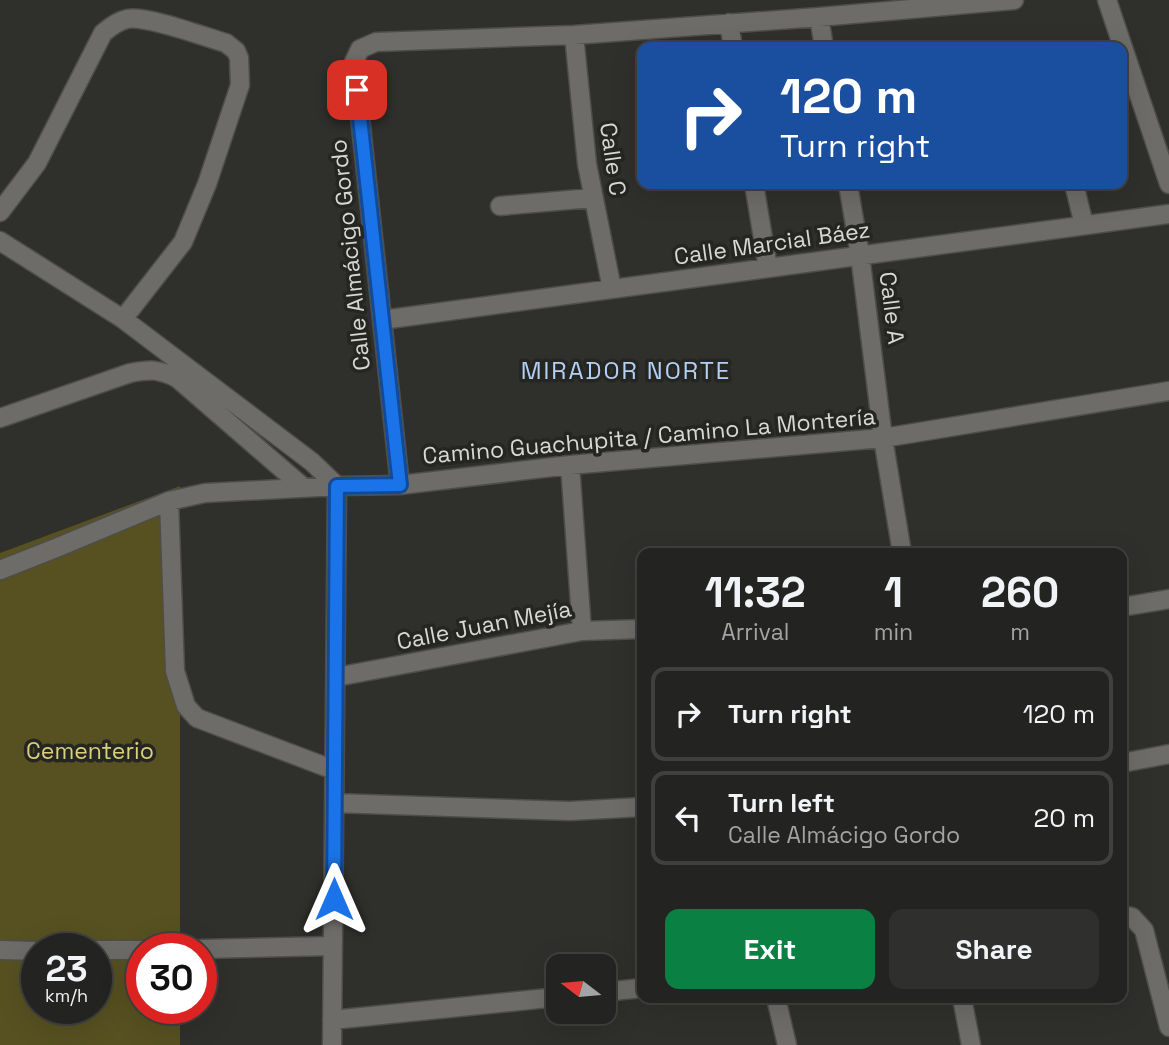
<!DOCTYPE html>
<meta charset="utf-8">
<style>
body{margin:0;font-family:"Space Grotesk",sans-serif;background:#2f2f2e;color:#f1f3f6;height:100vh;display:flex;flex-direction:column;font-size:26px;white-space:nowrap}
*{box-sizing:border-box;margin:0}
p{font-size:23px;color:#a3a4a5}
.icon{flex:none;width:38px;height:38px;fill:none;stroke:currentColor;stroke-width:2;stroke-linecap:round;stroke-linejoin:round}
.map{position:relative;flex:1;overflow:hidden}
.details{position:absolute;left:637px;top:548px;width:490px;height:455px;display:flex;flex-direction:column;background:#232321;border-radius:14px;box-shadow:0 7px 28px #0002,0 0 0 2px #40403f}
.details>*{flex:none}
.guide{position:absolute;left:637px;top:42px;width:490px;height:147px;border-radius:14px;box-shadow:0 7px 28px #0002,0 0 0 2px #40403f;background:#1a4fa0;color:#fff;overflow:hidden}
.needle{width:46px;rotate:286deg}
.tools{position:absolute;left:546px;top:954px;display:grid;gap:14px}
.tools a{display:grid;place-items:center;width:70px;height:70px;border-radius:14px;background:#232321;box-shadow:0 7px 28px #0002,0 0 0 2px #40403f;font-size:35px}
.speed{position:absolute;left:21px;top:933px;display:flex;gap:14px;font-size:35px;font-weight:700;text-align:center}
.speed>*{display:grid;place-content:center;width:91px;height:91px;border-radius:50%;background:#232321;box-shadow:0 7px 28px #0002,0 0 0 2px #40403f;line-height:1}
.speed small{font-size:18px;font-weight:400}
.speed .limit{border:10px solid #d22;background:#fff;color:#111}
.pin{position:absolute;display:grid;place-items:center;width:60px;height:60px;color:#fff;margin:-30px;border-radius:14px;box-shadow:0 4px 10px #0006}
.me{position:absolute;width:77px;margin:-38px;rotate:0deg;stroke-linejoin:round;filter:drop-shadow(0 0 5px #0008)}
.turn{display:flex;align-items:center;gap:24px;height:147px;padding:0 28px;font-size:32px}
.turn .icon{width:91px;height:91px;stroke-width:2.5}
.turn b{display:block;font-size:49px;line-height:60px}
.eta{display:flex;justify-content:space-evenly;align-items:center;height:119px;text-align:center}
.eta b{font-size:42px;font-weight:700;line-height:49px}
.cta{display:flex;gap:14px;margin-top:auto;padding:14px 28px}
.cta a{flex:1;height:80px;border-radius:14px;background:#0b8043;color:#fff;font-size:28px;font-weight:700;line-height:80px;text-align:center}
.cta a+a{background:#2f2f2e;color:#f1f3f6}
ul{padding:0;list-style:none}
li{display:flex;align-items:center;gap:21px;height:94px;margin:0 14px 10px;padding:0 14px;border:4px solid #40403f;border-radius:14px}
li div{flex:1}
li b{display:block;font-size:26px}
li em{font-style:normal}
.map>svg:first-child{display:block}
</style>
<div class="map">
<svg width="1169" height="1045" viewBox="0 0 1169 1045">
<rect width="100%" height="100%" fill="#2f2f2c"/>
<!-- green -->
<path fill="#575121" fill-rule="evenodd" d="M180 486V948H142V1008H180V1045H0V553ZM37 948H96V1008H37Z"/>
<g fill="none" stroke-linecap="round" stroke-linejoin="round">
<!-- minor casing -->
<g stroke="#4d4d4a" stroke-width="21">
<path id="minor" d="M1107 0 1169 184
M819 17 824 47
M729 23 733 47
M574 35 587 164 612 289
M754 184 768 268
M848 184 860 255 883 438 902 553
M1074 184 1084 225
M500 206 592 198
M0 212 37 163 103 33C110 27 118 21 127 19 146 15 205 37 226 43L236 51 239 58 240 85 207 184 183 242 123 319
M0 241 123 319 312 462 337 486 400 485 570 465 883 438 1169 391
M382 320 1169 214
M0 418 130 373C150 369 158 369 177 378L303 487
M570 465 582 631
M400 485 354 62 360 49 376 42 574 35 819 17 1014 0
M169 501 175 671 186 706 197 718 334 770
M0 570 56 548 169 501 205 493 337 486 332 1045
M1122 607 1169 599
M336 677 582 631 642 629
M1122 763 1169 754
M334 803 570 811 642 807
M1122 915 1132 917 1144 930 1169 1027
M201 949 333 946
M0 950 37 951
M96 950H142
M604 992 642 988
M776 998 787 1045
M962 998 971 1045
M332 1020 558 997"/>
</g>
<!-- minor -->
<use href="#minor" stroke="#6d6c69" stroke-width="18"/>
</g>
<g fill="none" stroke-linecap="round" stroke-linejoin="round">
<!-- route casing -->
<g stroke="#114b97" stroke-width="18">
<path id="route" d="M334 899 337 486 400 485 357 90"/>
</g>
<!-- route -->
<use href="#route" stroke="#1a73e8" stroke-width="12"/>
</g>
<g text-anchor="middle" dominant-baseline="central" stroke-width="7" stroke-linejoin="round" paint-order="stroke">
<!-- street labels -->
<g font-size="23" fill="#d7d7d5" stroke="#252522">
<text transform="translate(613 159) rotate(82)">Calle C</text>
<text transform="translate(772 243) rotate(-8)">Calle Marcial Báez</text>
<text transform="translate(350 255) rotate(-96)">Calle Almácigo Gordo</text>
<text transform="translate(892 308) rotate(83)">Calle A</text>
<text transform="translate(649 436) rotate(-5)">Camino Guachupita / Camino La Montería</text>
<text transform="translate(484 625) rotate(-11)">Calle Juan Mejía</text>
</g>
<!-- park labels -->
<g font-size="23" fill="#dacf7a" stroke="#252522">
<text x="90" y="751">Cementerio</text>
</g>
<!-- neighbourhood labels -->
<g font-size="24" letter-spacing="2" fill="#b2d1f5" stroke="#252522">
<text x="626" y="370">MIRADOR NORTE</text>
</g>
</g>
</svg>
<div class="tools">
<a><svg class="needle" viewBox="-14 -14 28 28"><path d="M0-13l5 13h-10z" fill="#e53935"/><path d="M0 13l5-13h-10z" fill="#a3a4a5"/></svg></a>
</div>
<div class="speed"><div>23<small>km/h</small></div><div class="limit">30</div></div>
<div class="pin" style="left:357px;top:90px;background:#d93025"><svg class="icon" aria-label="arrive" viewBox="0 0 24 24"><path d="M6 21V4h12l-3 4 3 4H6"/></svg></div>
<svg class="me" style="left:334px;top:899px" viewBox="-20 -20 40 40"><path d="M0-17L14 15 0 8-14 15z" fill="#1a73e8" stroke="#fff" stroke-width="4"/></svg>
<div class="guide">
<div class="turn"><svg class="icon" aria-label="right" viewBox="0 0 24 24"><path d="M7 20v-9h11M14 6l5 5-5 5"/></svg><div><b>120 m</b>Turn right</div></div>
</div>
<section class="details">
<div class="eta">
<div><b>11:32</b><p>Arrival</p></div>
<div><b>1</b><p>min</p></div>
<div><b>260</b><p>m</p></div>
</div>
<ul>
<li><svg class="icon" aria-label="right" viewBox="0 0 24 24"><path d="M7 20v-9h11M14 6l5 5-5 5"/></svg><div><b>Turn right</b></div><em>120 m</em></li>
<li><svg class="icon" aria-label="left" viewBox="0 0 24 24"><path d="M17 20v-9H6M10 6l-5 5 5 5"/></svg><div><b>Turn left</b><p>Calle Almácigo Gordo</p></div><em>20 m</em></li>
</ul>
<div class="cta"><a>Exit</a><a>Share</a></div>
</section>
</div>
